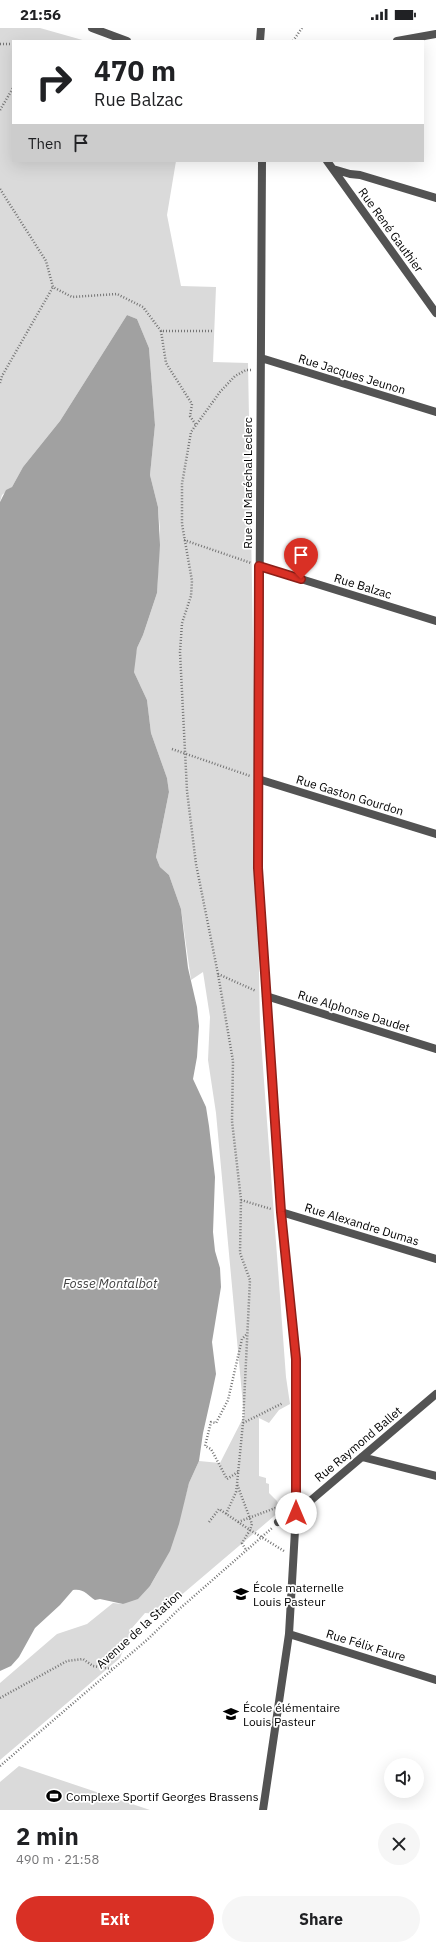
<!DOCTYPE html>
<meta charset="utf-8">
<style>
body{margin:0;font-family:"IBM Plex Sans",sans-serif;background:#f6f6f6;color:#202124;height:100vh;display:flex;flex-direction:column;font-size:15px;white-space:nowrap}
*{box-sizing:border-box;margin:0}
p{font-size:13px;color:#757577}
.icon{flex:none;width:22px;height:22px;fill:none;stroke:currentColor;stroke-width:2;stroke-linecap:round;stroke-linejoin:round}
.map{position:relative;height:1782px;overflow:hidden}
.details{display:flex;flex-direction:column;background:#fff;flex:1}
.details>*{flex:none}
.guide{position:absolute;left:12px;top:12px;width:412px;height:122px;border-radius:0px;box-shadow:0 4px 16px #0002;background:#fff;color:#202124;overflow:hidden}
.tools{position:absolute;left:384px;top:1730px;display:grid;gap:8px}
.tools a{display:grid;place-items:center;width:40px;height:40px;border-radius:50%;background:#fff;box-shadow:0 4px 16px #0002;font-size:20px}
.pin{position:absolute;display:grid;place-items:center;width:34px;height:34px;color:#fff;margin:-41px -17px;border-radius:50% 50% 50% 0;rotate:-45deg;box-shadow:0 0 4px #0007}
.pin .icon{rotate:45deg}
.me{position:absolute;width:44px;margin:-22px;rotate:0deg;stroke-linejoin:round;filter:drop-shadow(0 0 3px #0008)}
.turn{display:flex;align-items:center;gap:14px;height:84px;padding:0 16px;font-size:18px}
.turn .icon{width:52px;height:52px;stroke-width:2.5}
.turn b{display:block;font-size:28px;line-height:34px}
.then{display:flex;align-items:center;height:38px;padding:0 16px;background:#0003;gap:8px;font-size:15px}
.round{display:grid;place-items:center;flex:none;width:42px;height:42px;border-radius:21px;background:#f6f6f6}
.summary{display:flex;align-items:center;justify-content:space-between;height:68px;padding:0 16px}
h1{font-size:24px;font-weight:700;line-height:30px}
.button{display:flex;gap:8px;margin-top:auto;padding:8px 16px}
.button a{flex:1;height:46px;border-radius:24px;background:#d93025;color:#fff;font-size:16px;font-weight:700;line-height:46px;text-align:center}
.button a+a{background:#f6f6f6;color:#202124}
.status{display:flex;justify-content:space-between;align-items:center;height:28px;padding:0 20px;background:#fff;direction:ltr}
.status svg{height:11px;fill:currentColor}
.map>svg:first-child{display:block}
</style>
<div class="status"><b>21:56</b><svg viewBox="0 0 49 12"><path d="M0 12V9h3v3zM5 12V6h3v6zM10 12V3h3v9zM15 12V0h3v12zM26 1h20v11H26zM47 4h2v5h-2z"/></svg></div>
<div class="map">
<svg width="436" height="1782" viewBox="0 0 436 1782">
<rect width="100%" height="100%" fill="#fff"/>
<!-- green -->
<path fill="#dadada" d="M0 0H40L86 13H13V133H176L167 187 181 258 216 259 213 334 248 335 260 999 286 1349 290 1376 279 1382 269 1395 259 1390V1448L266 1450V1455L269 1456V1465L277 1473 280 1483 159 1586 145 1585 132 1600 120 1630 0 1732V1655L57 1606 87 1596 113 1575 123 1576 150 1558 157 1546 174 1510 189 1455 199 1433 220 1435 244 1388 216 1085 208 1032 210 989 203 944 191 952 181 881 169 847 160 839 156 829 169 764 167 750 151 705 147 672 134 644V634L137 620 143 607 157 565 160 502 158 479 150 447 155 397 149 320 137 291 127 287 60 393 23 439 12 459 2 467 0 474Z
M19 1738 150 1782H0V1754Z"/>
<!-- water -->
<path fill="#a1a1a1" d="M127 287 137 291 149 320 155 397 150 447 158 479 160 517 157 565 143 607 137 620 134 644 147 672 151 705 167 750 169 764 156 829 160 839 169 847 181 881 188 940 197 979 199 998 197 1029 193 1051 206 1079 209 1098 215 1149 213 1204 215 1223 220 1240 221 1259 212 1314 216 1346 212 1365 203 1405 199 1433 189 1455 179 1496 170 1523 150 1558 138 1571 123 1576 100 1571 95 1572C88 1567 83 1560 73 1562L60 1577 35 1600 19 1629 11 1638 0 1643V474L6 462 12 459 23 439 60 393Z"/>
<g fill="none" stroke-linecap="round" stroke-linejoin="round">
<!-- path -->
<path stroke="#757575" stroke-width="2.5" stroke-dasharray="1 2" stroke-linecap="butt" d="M293 13 302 0
M0 16H13
M0 82 13 60
M0 161 46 233 53 259 72 269 117 266 143 279 161 303H214
M161 303 166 335 192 376 190 388 196 397
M251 342H246L235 348 220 364 191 404 182 456V496L192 553 191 568 182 595 180 624 187 763 196 836 218 946 233 1033 232 1093 241 1172 240 1225 250 1252 243 1395 237 1456 252 1496 250 1502 284 1523
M0 355 2 348 53 259
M184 512 251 535
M172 721 250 748
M218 946 256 963
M241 1172 271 1181
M243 1395 283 1375
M238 1444 227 1451 211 1421 205 1418 211 1394 216 1395 228 1372 242 1311 247 1306
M226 1486 236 1464 237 1457
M209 1494 219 1481 250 1502 242 1515 246 1522
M238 1494 286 1476
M0 1670 67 1633 83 1631 93 1638 112 1641
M0 1738 148 1611 177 1583 272 1500"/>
<!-- street -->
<path stroke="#535353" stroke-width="8" d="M92 0 127 13
M260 13 261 0
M397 13 436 6
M262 133 258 841 281 1184 296 1331V1485L289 1606 263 1782
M327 133 436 285
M333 141 350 146 360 147 436 170
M261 330 436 384
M259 538 436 593
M258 751 436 806
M266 968 436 1021
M281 1184 436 1231
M362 1429 436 1448
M278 1494 296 1485 436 1366
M289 1606 436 1652"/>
</g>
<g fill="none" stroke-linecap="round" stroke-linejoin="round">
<!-- route casing -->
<g stroke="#8d1f18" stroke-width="10">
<path id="route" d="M296 1485V1331L281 1184 258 840 259 538 301 551"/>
</g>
<!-- route -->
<use href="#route" stroke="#d93025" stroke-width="7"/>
</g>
<!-- icons -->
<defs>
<g id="school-bare" transform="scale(1.2)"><path d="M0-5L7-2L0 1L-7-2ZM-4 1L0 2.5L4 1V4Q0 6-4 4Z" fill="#000" stroke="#fff" stroke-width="2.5" paint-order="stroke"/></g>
<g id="stadium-bare" transform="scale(1.2)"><path d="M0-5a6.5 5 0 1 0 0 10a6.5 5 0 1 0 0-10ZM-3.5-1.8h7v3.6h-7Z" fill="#000" stroke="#fff" stroke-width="2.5" paint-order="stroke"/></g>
</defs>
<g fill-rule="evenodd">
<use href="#school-bare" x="241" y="1566"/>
<use href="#school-bare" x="231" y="1686"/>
<use href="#stadium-bare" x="54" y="1768"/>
</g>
<g text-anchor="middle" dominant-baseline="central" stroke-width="3.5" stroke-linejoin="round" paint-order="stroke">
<!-- street labels -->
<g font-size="12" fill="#000" stroke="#fff">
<text transform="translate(391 202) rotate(54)">Rue René Gauthier</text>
<text transform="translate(352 346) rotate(17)">Rue Jacques Jeunon</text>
<text transform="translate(247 455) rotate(-90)">Rue du Maréchal Leclerc</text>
<text transform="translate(363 558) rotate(17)">Rue Balzac</text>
<text transform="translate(350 767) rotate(17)">Rue Gaston Gourdon</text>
<text transform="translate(354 983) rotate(17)">Rue Alphonse Daudet</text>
<text transform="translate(362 1196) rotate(17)">Rue Alexandre Dumas</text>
<text transform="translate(358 1416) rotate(-40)">Rue Raymond Ballet</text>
<text transform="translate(139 1601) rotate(-42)">Avenue de la Station</text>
<text transform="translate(366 1617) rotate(17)">Rue Félix Faure</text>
</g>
<!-- poi labels -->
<g font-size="12" fill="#000" stroke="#fff" text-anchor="start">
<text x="253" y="1559">École maternelle<tspan x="253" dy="14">Louis Pasteur</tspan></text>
<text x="243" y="1679">École élémentaire<tspan x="243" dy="14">Louis Pasteur</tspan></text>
<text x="66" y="1768">Complexe Sportif Georges Brassens</text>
</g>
<!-- water labels -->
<g font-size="13" font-style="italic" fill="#424242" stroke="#fff">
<text x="110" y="1255">Fosse Montalbot</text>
</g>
</g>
</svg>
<div class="tools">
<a><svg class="icon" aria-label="sound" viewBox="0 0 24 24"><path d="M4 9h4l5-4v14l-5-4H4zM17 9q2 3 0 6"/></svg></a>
</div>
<div class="pin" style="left:301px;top:551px;background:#d93025"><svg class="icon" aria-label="arrive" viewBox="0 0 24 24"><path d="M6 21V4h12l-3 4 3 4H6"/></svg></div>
<svg class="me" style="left:296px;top:1485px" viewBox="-20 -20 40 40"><circle r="19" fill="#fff"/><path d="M0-13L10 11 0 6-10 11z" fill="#d93025"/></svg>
<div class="guide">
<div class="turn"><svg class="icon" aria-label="right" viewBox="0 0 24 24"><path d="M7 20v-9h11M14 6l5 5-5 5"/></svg><div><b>470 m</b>Rue Balzac</div></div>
<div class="then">Then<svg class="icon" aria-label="arrive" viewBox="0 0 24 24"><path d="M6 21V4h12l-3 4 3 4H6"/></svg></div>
</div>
</div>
<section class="details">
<div class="summary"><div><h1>2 min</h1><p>490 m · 21:58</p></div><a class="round"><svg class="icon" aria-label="close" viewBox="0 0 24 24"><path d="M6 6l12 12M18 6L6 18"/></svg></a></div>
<div class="button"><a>Exit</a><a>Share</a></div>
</section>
